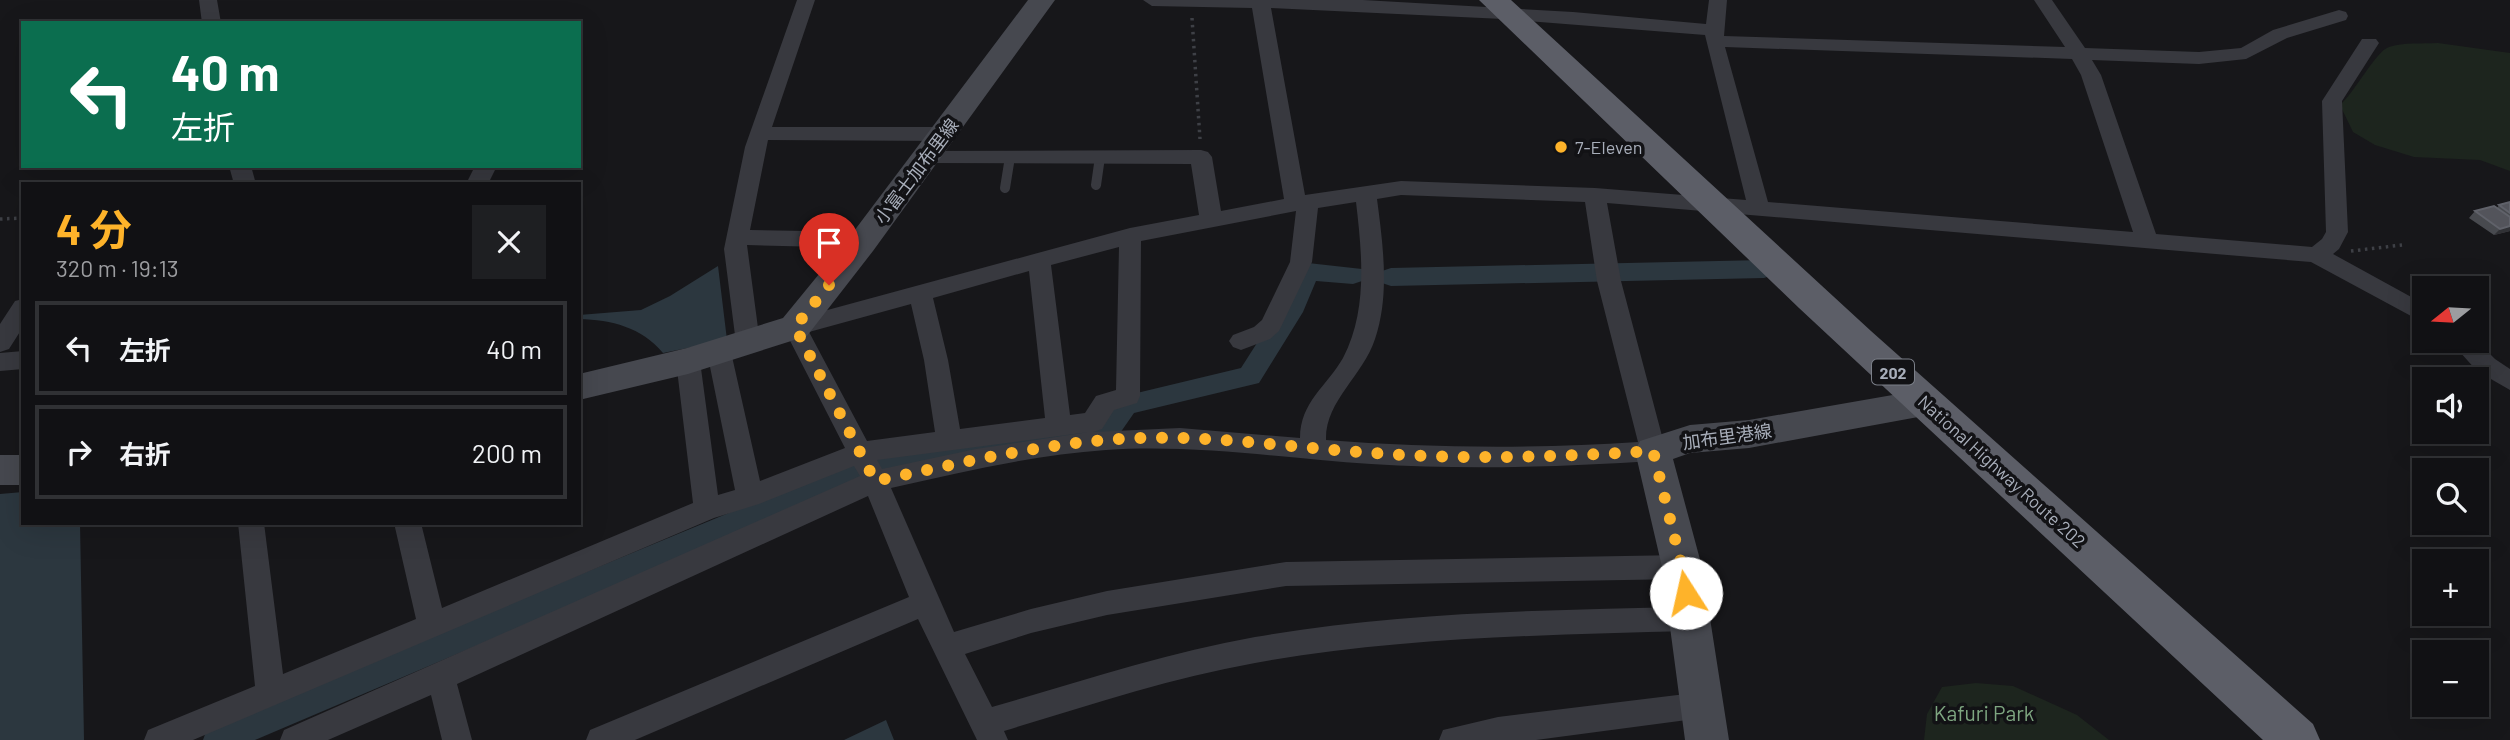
<!DOCTYPE html>
<html lang="ja">
<meta charset="utf-8">
<style>
body{margin:0;font-family:Barlow,"Noto Sans JP",sans-serif;background:#1e1f22;color:#f1f3f6;height:100vh;display:flex;flex-direction:column;font-size:26px;white-space:nowrap}
*{box-sizing:border-box;margin:0}
p{font-size:23px;color:#9c9da0}
.icon{flex:none;width:38px;height:38px;fill:none;stroke:currentColor;stroke-width:2;stroke-linecap:round;stroke-linejoin:round}
.map{position:relative;flex:1;overflow:hidden}
.sheet{position:absolute;left:21px;top:182px;width:560px;height:343px;display:flex;flex-direction:column;background:#111114;border-radius:0px;box-shadow:0 7px 28px #0002,0 0 0 2px #303134}
.sheet>*{flex:none}
.top-card{position:absolute;left:21px;top:21px;width:560px;height:147px;border-radius:0px;box-shadow:0 7px 28px #0002,0 0 0 2px #303134;background:#0b6e4f;color:#fff;overflow:hidden}
.needle{width:46px;rotate:252deg}
.controls{position:absolute;left:2412px;top:276px;display:grid;gap:14px}
.controls a{display:grid;place-items:center;width:77px;height:77px;border-radius:0px;background:#111114;box-shadow:0 7px 28px #0002,0 0 0 2px #303134;font-size:35px}
.pin{position:absolute;display:grid;place-items:center;width:60px;height:60px;color:#fff;margin:-72px -30px;border-radius:50% 50% 50% 0;rotate:-45deg;box-shadow:0 0 7px #0007}
.pin .icon{rotate:45deg}
.me{position:absolute;width:77px;margin:-38px;rotate:350deg;stroke-linejoin:round;filter:drop-shadow(0 0 5px #0008)}
.turn{display:flex;align-items:center;gap:24px;height:147px;padding:0 35px;font-size:32px}
.turn .icon{width:91px;height:91px;stroke-width:2.5}
.turn b{display:block;font-size:49px;line-height:60px}
.round{display:grid;place-items:center;flex:none;width:74px;height:74px;border-radius:0px;background:#1e1f22}
.summary{display:flex;align-items:center;justify-content:space-between;height:119px;padding:0 35px}
h1{font-size:42px;font-weight:700;line-height:52px;color:#feb32a}
ul{padding:0;list-style:none}
li{display:flex;align-items:center;gap:21px;height:94px;margin:0 14px 10px;padding:0 21px;border:4px solid #303134;border-radius:0px}
li div{flex:1}
li b{display:block;font-size:26px}
li em{font-style:normal}
.map>svg:first-child{display:block}
</style>
<div class="map">
<svg width="2510" height="740" viewBox="0 0 2510 740">
<rect width="100%" height="100%" fill="#17171a"/>
<!-- green -->
<path fill="#1d251e" d="M2438 43 2510 53V171L2480 160 2414 157 2375 145 2353 132 2340 105C2355 92 2376 51 2389 47 2403 42 2423 44 2438 43Z
M1976 683 2013 686 2077 715 2109 740H1924L1927 714 1942 687Z"/>
<!-- water -->
<path fill="#2c373f" d="M718 266 727 340 663 353C641 327 612 320 579 319V315L641 310 670 296Z
M23 492V523H80L84 740H0V494Z
M886 720 894 740H844Z"/>
<g fill="none" stroke-linecap="round" stroke-linejoin="round">
<!-- canal -->
<path fill="#2c373f" fill-rule="evenodd" d="M1764 260 1773 263 1776 269 1773 275 1764 278 1391 286 1382 283 1379 277 1382 271 1391 268Z
M1308 263 1362 269 1365 275 1362 281 1353 284 1316 281 1303 312 1259 383 1134 413 1118 436 1108 440 889 470 255 740H203L207 729 876 452 1100 420 1116 398 1241 368 1278 310 1299 266Z"/>
<!-- path -->
<path stroke="#3e4046" stroke-width="3.5" stroke-dasharray="2.5 4.5" stroke-linecap="butt" d="M1192 18 1200 139
M0 219 23 218
M2351 251 2402 245"/>
<!-- service -->
<path stroke="#38393f" stroke-width="10" d="M1096 185 1100 157
M1005 188 1010 157"/>
<!-- minor -->
<path fill="#38393f" fill-rule="evenodd" d="M199 0H217L221 23H202Z
M797 0H815L772 127H944L951 129 954 134 951 139 944 141 768 140 750 230 864 232 872 235 875 240 872 245 864 248 747 245 760 343 757 349 748 352 739 349 736 343 724 249 745 147Z
M1143 0H1363L1573 12 1706 24 1709 0H1727L1724 36 2065 47 2034 0H2052L2085 48 2199 52 2241 48 2273 30 2339 10 2346 12 2348 16 2346 20 2287 38 2246 59 2199 64 2092 60 2101 75 2156 234 2312 247 2322 239 2326 232 2322 101 2362 39H2376L2379 43 2342 101 2348 232 2339 249 2333 254 2424 304V323L2311 262 1607 203 1621 281 1666 451 1662 458 1653 461C1560 467 1465 470 1371 464 1283 458 1194 444 1106 450 1034 455 961 472 891 488L954 632 1031 609 1107 591 1286 562 1682 555 1692 559 1696 567 1692 575 1682 579 1286 586 1107 615 1031 633 965 654 992 707C1079 682 1165 653 1255 637 1398 612 1545 610 1690 607L1700 610 1704 619 1700 628 1690 631C1545 635 1398 637 1255 663 1170 678 1087 706 1004 731L1008 740H977L918 619 635 740H586L590 730 909 597 868 496 457 684 472 740H442L431 695 328 740H280L284 730 860 476 854 466 759 504 714 518 193 740H144L148 730 255 686 238 523H264L283 674 416 619 394 523H421L442 608 693 503 676 361 679 355 688 352 697 355 700 361 718 495 735 490 707 352 710 346 719 343 728 346 731 352 760 481 845 448 783 327 787 321 1130 228 1199 215 1191 164 927 163 920 161 916 156 920 151 1201 150 1208 152 1212 157 1221 211 1284 199 1252 8 1152 6ZM1271 8 1503 19 1705 35 1746 200 1595 188 1401 181 1305 195ZM1725 47 2072 59 2081 75 2133 232 1768 202ZM1401 195 1585 202 1597 281 1638 442C1534 449 1430 448 1326 440 1325 401 1363 376 1375 339 1390 295 1383 245 1377 199ZM1356 202C1362 253 1368 311 1343 358 1327 386 1300 402 1300 438L1180 428 1093 432 1102 429 1114 410 1137 403 1140 396 1141 241 1296 211 1290 262 1262 320 1254 327 1233 335 1229 341 1233 347 1241 350 1249 347 1270 339 1279 331 1312 262 1318 208ZM1119 247 1116 390 1096 396 1085 413 1070 415 1051 265ZM1029 271 1045 418 960 429 948 360 933 298ZM911 304 924 360 935 432 867 441 809 332ZM1089 432 976 449 882 469 877 460Z
M229 166H251L256 184H234Z
M475 166H497L488 184H466Z
M23 299V327L9 349 0 352V324L15 301Z
M2476 340 2495 359 2510 369V390L2477 371 2450 341Z
M23 351V369L0 371V353Z
M1702 692 1713 695 1717 705 1713 715 1702 718 1536 740H1439L1443 730 1498 717Z"/>
<!-- secondary -->
<path fill="#46484f" fill-rule="evenodd" d="M1028 0H1055L873 251 807 336 688 374 579 400V374L687 348 783 318 851 235Z
M1927 389 1940 393 1945 403 1940 413 1749 448 1690 453 1673 459 1702 567 1729 740H1685L1662 567 1635 451 1640 441 1690 425 1749 420Z
M0 455H23V485H0Z"/>
<!-- trunk -->
<path fill="#5c5e67" fill-rule="evenodd" d="M1479 0H1511L1871 331 2313 724 2320 740H2263L1799 308Z"/>
</g>
<!-- wall -->
<path fill="#484a4f" d="M2510 202V231L2494 235 2469 218 2475 211 2497 208 2499 205Z"/>
<!-- shaded-wall -->
<path fill="#303135" d="M2510 226V231L2494 235 2500 229Z"/>
<!-- building -->
<path fill="#53545b" stroke="#60626a" stroke-width="2" d="M2510 202V213L2499 205Z
M2494 206 2510 217V226L2500 229 2475 211Z"/>
<g fill="none" stroke-linecap="round" stroke-linejoin="round">
<!-- route -->
<path stroke="#feb32a" stroke-width="12" stroke-dasharray="0 21.6" d="M829 285 795 327 875 481C951 465 1027 447 1104 440 1194 432 1284 447 1373 453 1466 460 1560 457 1653 451L1682 567 1686 593"/>
</g>
<!-- markers -->
<circle fill="#feb32a" stroke="#121215" stroke-width="2.5" cx="1561" cy="147" r="7"/>
<g text-anchor="middle" dominant-baseline="central" stroke-width="7" stroke-linejoin="round" paint-order="stroke">
<!-- shield labels -->
<rect fill="#121215" stroke="#7b7f88" stroke-width="2" x="1872" y="359.5" width="42" height="25" rx="5"/>
<g font-size="16" font-weight="bold" fill="#a8aeba">
<text x="1893" y="372">202</text>
</g>
<!-- poi labels -->
<g font-size="18" fill="#a8aeba" stroke="#121215" text-anchor="start">
<text x="1575" y="147">7-Eleven</text>
</g>
<!-- street labels -->
<g font-size="18" fill="#a8aeba" stroke="#121215">
<text transform="translate(916 171) rotate(-53)">小富士加布里線</text>
<text transform="translate(1727 436) rotate(-8)">加布里港線</text>
<text transform="translate(2002 471) rotate(42)">National Highway Route 202</text>
</g>
<!-- near-park labels -->
<g font-size="21" fill="#7ea680" stroke="#121215">
<text x="1984" y="712">Kafuri Park</text>
</g>
</g>
</svg>
<div class="controls">
<a><svg class="needle" viewBox="-14 -14 28 28"><path d="M0-13l5 13h-10z" fill="#e53935"/><path d="M0 13l5-13h-10z" fill="#9c9da0"/></svg></a>
<a><svg class="icon" aria-label="sound" viewBox="0 0 24 24"><path d="M4 9h4l5-4v14l-5-4H4zM17 9q2 3 0 6"/></svg></a>
<a><svg class="icon" aria-label="search" viewBox="0 0 24 24"><circle cx="10" cy="10" r="6"/><path d="M15 15l6 6"/></svg></a>
<a>+</a>
<a>−</a>
</div>
<div class="pin" style="left:829px;top:285px;background:#d93025"><svg class="icon" aria-label="arrive" viewBox="0 0 24 24"><path d="M6 21V4h12l-3 4 3 4H6"/></svg></div>
<svg class="me" style="left:1686px;top:593px" viewBox="-20 -20 40 40"><circle r="19" fill="#fff"/><path d="M0-13L10 11 0 6-10 11z" fill="#feb32a"/></svg>
<div class="top-card">
<div class="turn"><svg class="icon" aria-label="left" viewBox="0 0 24 24"><path d="M17 20v-9H6M10 6l-5 5 5 5"/></svg><div><b>40 m</b>左折</div></div>
</div>
<section class="sheet">
<div class="summary"><div><h1>4 分</h1><p>320 m · 19:13</p></div><a class="round"><svg class="icon" aria-label="close" viewBox="0 0 24 24"><path d="M6 6l12 12M18 6L6 18"/></svg></a></div>
<ul>
<li><svg class="icon" aria-label="left" viewBox="0 0 24 24"><path d="M17 20v-9H6M10 6l-5 5 5 5"/></svg><div><b>左折</b></div><em>40 m</em></li>
<li><svg class="icon" aria-label="right" viewBox="0 0 24 24"><path d="M7 20v-9h11M14 6l5 5-5 5"/></svg><div><b>右折</b></div><em>200 m</em></li>
</ul>
</section>
</div>
